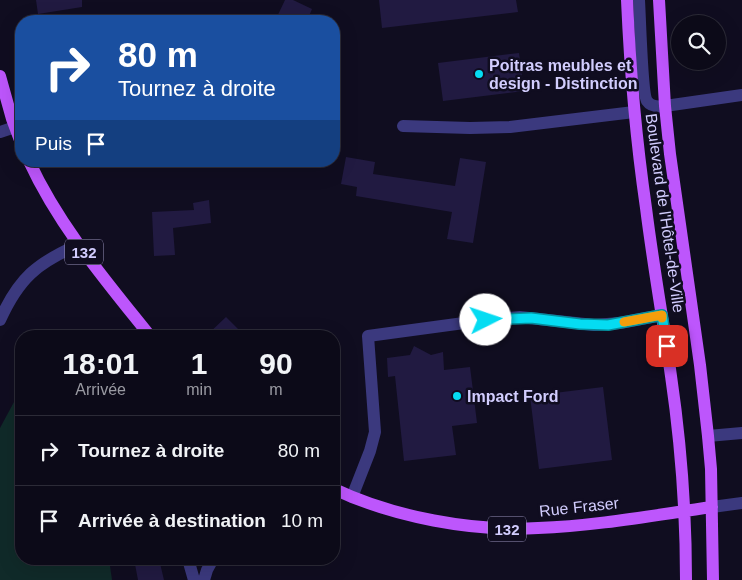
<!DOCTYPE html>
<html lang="fr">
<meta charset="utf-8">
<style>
body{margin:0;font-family:Arial,sans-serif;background:#1a1825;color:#f1f3f6;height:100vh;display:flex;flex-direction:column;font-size:19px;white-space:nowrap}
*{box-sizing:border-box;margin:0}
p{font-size:16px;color:#9a9aa2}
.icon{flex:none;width:28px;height:28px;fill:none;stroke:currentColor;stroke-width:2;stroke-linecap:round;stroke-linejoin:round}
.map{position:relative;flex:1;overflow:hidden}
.drawer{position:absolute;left:15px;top:330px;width:325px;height:235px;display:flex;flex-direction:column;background:#0c0a18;border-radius:20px;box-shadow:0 5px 20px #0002,0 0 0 1px #2c2b37}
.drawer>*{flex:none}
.banner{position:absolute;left:15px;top:15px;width:325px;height:152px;border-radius:20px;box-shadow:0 5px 20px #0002,0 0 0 1px #2c2b37;background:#1a4fa0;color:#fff;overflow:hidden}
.buttons{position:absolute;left:671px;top:15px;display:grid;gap:10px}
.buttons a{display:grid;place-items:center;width:55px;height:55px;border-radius:50%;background:#0c0a18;box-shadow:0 5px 20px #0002,0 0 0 1px #2c2b37;font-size:25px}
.pin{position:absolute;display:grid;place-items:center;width:42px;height:42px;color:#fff;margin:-21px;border-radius:10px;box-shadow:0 2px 8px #0006}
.me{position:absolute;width:55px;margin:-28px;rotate:86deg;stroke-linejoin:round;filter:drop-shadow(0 0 4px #0008)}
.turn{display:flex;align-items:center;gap:18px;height:105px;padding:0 20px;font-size:22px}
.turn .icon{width:65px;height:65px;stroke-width:2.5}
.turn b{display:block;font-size:35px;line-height:42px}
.then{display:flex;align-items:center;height:48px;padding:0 20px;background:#0003;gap:10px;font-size:19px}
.eta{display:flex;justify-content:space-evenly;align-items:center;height:85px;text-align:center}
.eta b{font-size:30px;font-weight:600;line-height:35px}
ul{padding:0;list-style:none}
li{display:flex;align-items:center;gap:15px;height:70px;padding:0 20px;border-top:1px solid #2c2b37}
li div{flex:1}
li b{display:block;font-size:19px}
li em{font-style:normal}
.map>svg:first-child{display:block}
</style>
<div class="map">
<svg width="742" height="580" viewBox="0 0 742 580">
<rect width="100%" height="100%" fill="#100d20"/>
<!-- green -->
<path fill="#102a29" d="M21 389V559H109L112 580H0V428Z"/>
<!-- building -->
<path fill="#211a41" d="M36 0H82V7L38 14Z
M285 0H293L312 9 307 21H275Z
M379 0H516L518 12 382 28Z
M519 53 524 91 443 101 438 63Z
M346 157 375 162 373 174 455 186 460 158 486 162 473 243 447 239 452 212 356 196 357 187 341 184Z
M209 200 211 223 173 228 175 255 154 256 152 212 194 210 193 203Z
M226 317 245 336H206Z
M414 346 431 355 443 352 444 370 470 367 477 423 452 426 456 455 404 461 395 376 388 377 387 358 410 355Z
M603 387 612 460 539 469 530 396Z
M134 559H159L164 580H138Z"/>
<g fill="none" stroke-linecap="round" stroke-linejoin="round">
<!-- minor -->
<path stroke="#3b397e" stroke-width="12" d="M639 0C640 16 642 94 647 101 651 107 658 107 665 106L742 95
M403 126 470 128 510 127 634 112
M0 132 15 127
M0 320C19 278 37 263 78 245
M708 436 742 433
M352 497 370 451 375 432 368 336 486 320 520 317 594 325 620 323 662 315
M712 507 742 503
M188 559 194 580
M204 580 207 570 213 559"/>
<!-- major -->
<path stroke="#bd56fc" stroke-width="12" d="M627 0C630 69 636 139 646 208 653 264 663 320 671 376 681 444 686 512 686 580
M659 0 665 106 670 154 700 365 708 436 711 469 713 580
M0 76 12 119 21 143
M29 161C59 226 106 281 150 336
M334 489C393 517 473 532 538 528 596 526 655 515 712 507"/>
</g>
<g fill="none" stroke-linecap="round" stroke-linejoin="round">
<!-- route casing -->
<g stroke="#038f9d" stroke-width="12">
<path id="route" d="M486 320 531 318 580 324 608 325 662 315 667 346"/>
</g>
<!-- route -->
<use href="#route" stroke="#05dcf2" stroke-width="9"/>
<!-- slow -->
<path stroke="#f59e0b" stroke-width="9" d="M624 322 662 315V318"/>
</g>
<!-- markers -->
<g fill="#05dcf2" stroke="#100d20" stroke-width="2">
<circle cx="479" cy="74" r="5"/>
<circle cx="457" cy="396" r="5"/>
</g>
<g text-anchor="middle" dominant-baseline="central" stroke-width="5" stroke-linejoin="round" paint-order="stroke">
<!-- shield labels -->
<g fill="#100d20" stroke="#9893bb" stroke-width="1">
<rect x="65" y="239.5" width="38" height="25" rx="4"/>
<rect x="488" y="516.5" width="38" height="25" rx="4"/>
</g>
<g font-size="15" font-weight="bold" fill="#d2cdfe">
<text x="84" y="252">132</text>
<text x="507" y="529">132</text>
</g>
<!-- poi labels -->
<g font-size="16" font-weight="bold" fill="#d2cdfe" stroke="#100d20" text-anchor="start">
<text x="489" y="65">Poitras meubles et<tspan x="489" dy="18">design - Distinction</tspan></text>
<text x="467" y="396">Impact Ford</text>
</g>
<!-- street labels -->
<g font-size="16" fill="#d2cdfe" stroke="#100d20">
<text transform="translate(665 213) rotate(82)">Boulevard de l'Hôtel-de-Ville</text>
<text transform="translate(579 507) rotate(-6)">Rue Fraser</text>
</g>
</g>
</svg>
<div class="buttons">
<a><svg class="icon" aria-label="search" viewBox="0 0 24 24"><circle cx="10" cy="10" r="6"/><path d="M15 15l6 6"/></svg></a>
</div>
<div class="pin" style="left:667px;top:346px;background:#d93025"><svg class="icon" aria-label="arrive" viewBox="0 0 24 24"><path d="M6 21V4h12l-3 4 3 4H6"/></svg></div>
<svg class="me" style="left:486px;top:320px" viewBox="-20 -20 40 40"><circle r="19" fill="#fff"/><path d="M0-13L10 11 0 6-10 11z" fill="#05dcf2"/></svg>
<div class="banner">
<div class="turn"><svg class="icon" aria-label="right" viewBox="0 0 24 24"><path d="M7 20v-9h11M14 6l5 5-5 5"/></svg><div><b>80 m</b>Tournez à droite</div></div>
<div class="then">Puis<svg class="icon" aria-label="arrive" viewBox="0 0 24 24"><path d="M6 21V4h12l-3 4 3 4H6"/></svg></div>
</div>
<section class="drawer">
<div class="eta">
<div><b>18:01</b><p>Arrivée</p></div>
<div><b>1</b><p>min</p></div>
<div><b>90</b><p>m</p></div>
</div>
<ul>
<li><svg class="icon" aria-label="right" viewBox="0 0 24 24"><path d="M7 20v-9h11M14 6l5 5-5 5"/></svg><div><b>Tournez à droite</b></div><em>80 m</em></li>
<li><svg class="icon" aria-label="arrive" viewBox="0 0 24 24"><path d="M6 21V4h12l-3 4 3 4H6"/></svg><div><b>Arrivée à destination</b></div><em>10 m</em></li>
</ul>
</section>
</div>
